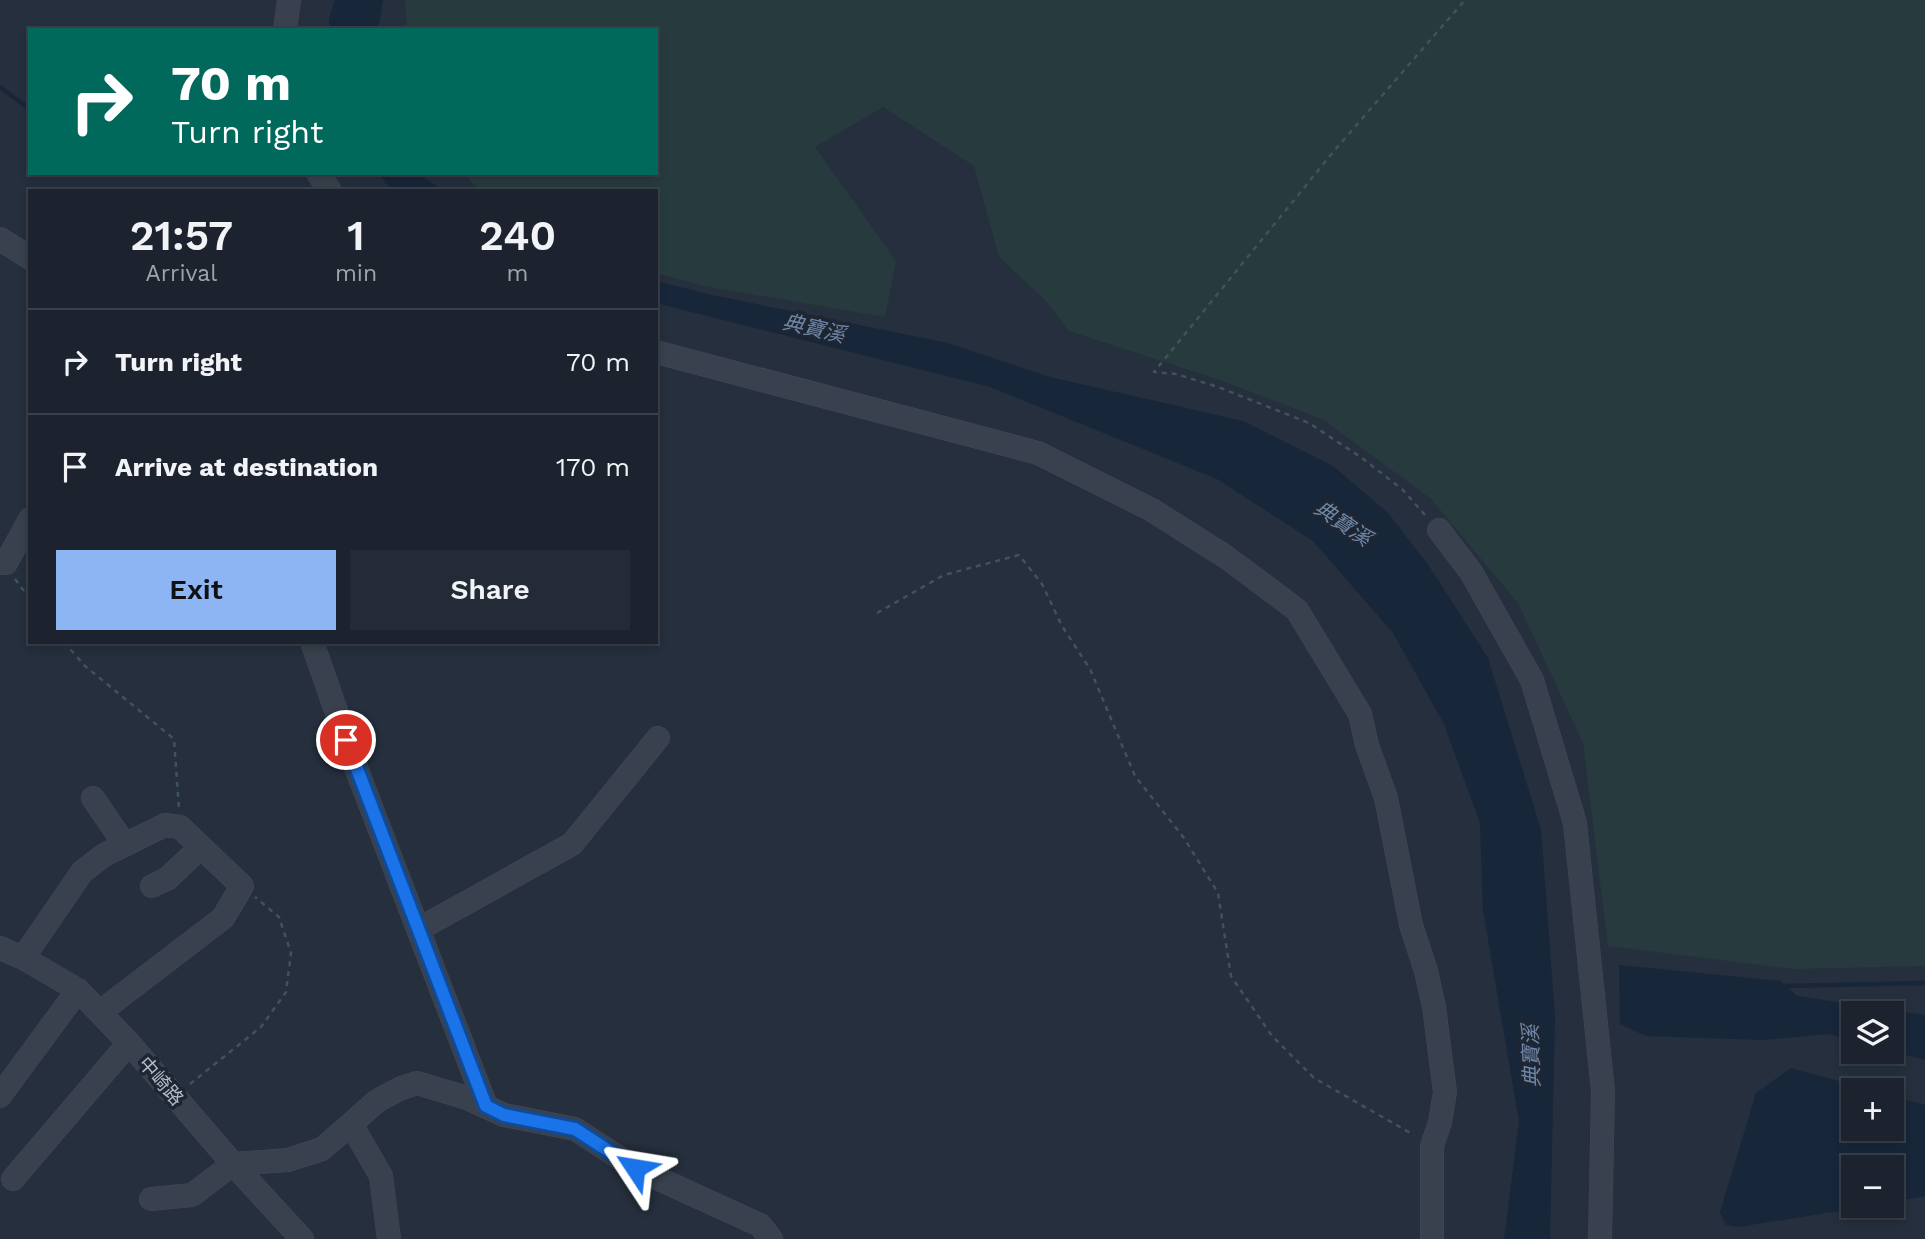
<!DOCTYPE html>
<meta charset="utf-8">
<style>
body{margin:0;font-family:"Work Sans","Noto Sans TC",sans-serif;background:#252b36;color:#f1f3f6;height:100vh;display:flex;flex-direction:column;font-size:26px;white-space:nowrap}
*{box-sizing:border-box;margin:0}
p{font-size:23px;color:#a0a4aa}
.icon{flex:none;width:38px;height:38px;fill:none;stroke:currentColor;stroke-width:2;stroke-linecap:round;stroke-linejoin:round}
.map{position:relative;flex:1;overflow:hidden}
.side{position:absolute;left:28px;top:189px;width:630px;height:455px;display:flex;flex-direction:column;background:#1c232e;border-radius:0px;box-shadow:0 4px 10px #0003,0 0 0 2px #3a404a}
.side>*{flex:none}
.banner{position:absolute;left:28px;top:28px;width:630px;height:147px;border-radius:0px;box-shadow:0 4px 10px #0003,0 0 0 2px #3a404a;background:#00695c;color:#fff;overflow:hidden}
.buttons{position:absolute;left:1841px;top:1001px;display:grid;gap:14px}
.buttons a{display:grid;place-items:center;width:63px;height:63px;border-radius:0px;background:#1c232e;box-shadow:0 4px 10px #0003,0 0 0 2px #3a404a;font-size:35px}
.pin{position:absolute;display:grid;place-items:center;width:60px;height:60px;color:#fff;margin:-30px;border:4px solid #fff;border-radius:50%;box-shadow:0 2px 7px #0007}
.me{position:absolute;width:77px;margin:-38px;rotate:303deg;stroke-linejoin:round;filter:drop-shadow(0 0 5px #0008)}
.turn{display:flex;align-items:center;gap:24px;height:147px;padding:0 28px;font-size:32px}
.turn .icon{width:91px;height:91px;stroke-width:2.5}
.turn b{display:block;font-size:49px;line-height:60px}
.eta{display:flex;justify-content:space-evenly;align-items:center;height:119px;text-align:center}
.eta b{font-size:42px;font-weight:600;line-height:49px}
.primary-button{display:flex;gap:14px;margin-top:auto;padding:14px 28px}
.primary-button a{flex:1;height:80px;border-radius:0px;background:#8db5f4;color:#111;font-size:28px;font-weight:600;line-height:80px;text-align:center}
.primary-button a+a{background:#252b36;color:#f1f3f6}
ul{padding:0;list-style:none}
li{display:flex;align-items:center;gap:21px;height:105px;padding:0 28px;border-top:2px solid #3a404a}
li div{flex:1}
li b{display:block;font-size:26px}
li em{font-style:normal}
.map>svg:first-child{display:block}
</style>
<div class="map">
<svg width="1925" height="1239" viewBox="0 0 1925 1239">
<rect width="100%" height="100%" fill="#252f3d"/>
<!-- green -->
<path fill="#273b3e" d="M405 0H1925V966L1793 969 1608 946 1583 743 1518 603 1431 499 1324 420 1220 380 1069 331 1046 301 999 257 974 166 883 107 815 147 896 261 885 317 703 286 656 273V191H481L462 173H656V30H407Z"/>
<!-- water -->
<path fill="#18263a" d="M335 0H383L378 30H330L329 19Z
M380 173H422L424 178 444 191H394L385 183Z
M656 281 712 295 948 343 1050 377 1243 421 1333 466 1388 513 1429 566 1488 658 1541 830 1555 1016 1550 1239H1504L1519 1122 1483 910 1480 823 1444 724 1393 633 1313 541 1217 479 990 387 656 303Z
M1619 965 1780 981 1797 996 1925 1015V1060L1892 1051V1013H1853V1041L1829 1034 1764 1040 1646 1036 1620 1024Z
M1791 1068 1872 1090H1853V1129H1892V1096L1925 1105V1196L1892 1202V1167H1853V1206H1871L1738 1227 1726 1225 1720 1212 1756 1093Z"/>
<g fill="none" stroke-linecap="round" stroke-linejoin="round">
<!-- stream -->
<path stroke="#18263a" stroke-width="4.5" d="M0 87 30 109
M1785 986 1925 983"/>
<!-- minor casing -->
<g stroke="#414a56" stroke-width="24">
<path id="minor" d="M285 30 289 0
M318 173 330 191
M0 239 30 258
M656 352 1038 453 1152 510 1226 557 1297 610 1360 714 1367 745 1386 798 1411 925 1426 971 1434 1007 1445 1092 1440 1122 1432 1146V1239
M1439 530 1471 572 1532 680 1575 823 1603 1091 1600 1239
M0 563H6L30 519
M312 642 355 765 486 1106
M93 798 125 845
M152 886 167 879 201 847
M419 929 572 844 658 738
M0 948 23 958 78 990 129 1043 233 1164 302 1239
M23 958 82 872 104 855 165 825 180 827 242 886 223 918 100 1012
M0 1096 78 990
M13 1179 129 1043
M151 1199 192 1195 233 1164 288 1160 322 1149 351 1124
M389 1239 381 1176 351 1124 377 1101 399 1089 417 1083 467 1098 504 1115 575 1129 635 1168 760 1225 771 1239"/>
</g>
<!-- path -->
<path stroke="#3f5456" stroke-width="2.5" stroke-dasharray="5 5" stroke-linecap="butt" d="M1425 515 1403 490 1362 458 1309 423 1218 387 1176 374 1154 372 1334 151 1465 0
M15 579 30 599
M877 613 944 575 1019 555 1042 584 1062 626 1090 669 1135 776 1184 838 1218 893 1231 976 1272 1036 1314 1078 1414 1135
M64 642 85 666 174 739 179 809
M190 1084 261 1027 286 992 291 953 279 917 255 897"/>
<!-- minor -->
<use href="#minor" stroke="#38414d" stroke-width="23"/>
</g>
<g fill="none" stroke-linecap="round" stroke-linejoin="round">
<!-- route casing -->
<g stroke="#114b97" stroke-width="18">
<path id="route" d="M346 740 486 1106 504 1115 575 1129 635 1168"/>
</g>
<!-- route -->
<use href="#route" stroke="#1a73e8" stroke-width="12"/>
</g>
<g text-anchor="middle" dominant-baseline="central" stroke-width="7" stroke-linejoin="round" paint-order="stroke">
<!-- street labels -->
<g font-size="19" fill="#b4bcc8" stroke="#1d2632">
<text transform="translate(161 1081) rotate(49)">中崎路</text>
</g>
<!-- water labels -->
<g font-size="21" font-style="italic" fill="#6f86a6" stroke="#1d2632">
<text transform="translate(814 328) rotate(13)">典寶溪</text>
<text transform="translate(1343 523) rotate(34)">典寶溪</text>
<text transform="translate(1531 1056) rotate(-92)">典寶溪</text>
</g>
</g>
</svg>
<div class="buttons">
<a><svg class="icon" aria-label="layers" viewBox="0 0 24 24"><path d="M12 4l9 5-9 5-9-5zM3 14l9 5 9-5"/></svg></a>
<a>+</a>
<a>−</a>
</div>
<div class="pin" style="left:346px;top:740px;background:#d93025"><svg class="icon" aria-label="arrive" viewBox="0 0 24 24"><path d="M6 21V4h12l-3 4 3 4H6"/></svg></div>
<svg class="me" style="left:635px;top:1168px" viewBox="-20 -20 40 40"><path d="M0-17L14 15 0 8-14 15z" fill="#1a73e8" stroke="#fff" stroke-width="4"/></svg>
<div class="banner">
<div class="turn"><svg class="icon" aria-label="right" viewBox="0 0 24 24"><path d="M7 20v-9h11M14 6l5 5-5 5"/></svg><div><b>70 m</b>Turn right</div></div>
</div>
<section class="side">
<div class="eta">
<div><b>21:57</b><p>Arrival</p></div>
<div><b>1</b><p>min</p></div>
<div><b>240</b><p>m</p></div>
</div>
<ul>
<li><svg class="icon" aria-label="right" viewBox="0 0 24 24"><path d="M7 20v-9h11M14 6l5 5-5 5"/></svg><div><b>Turn right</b></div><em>70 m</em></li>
<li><svg class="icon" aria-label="arrive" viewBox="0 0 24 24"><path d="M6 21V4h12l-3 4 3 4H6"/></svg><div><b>Arrive at destination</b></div><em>170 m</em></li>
</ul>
<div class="primary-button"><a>Exit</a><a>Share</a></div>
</section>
</div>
